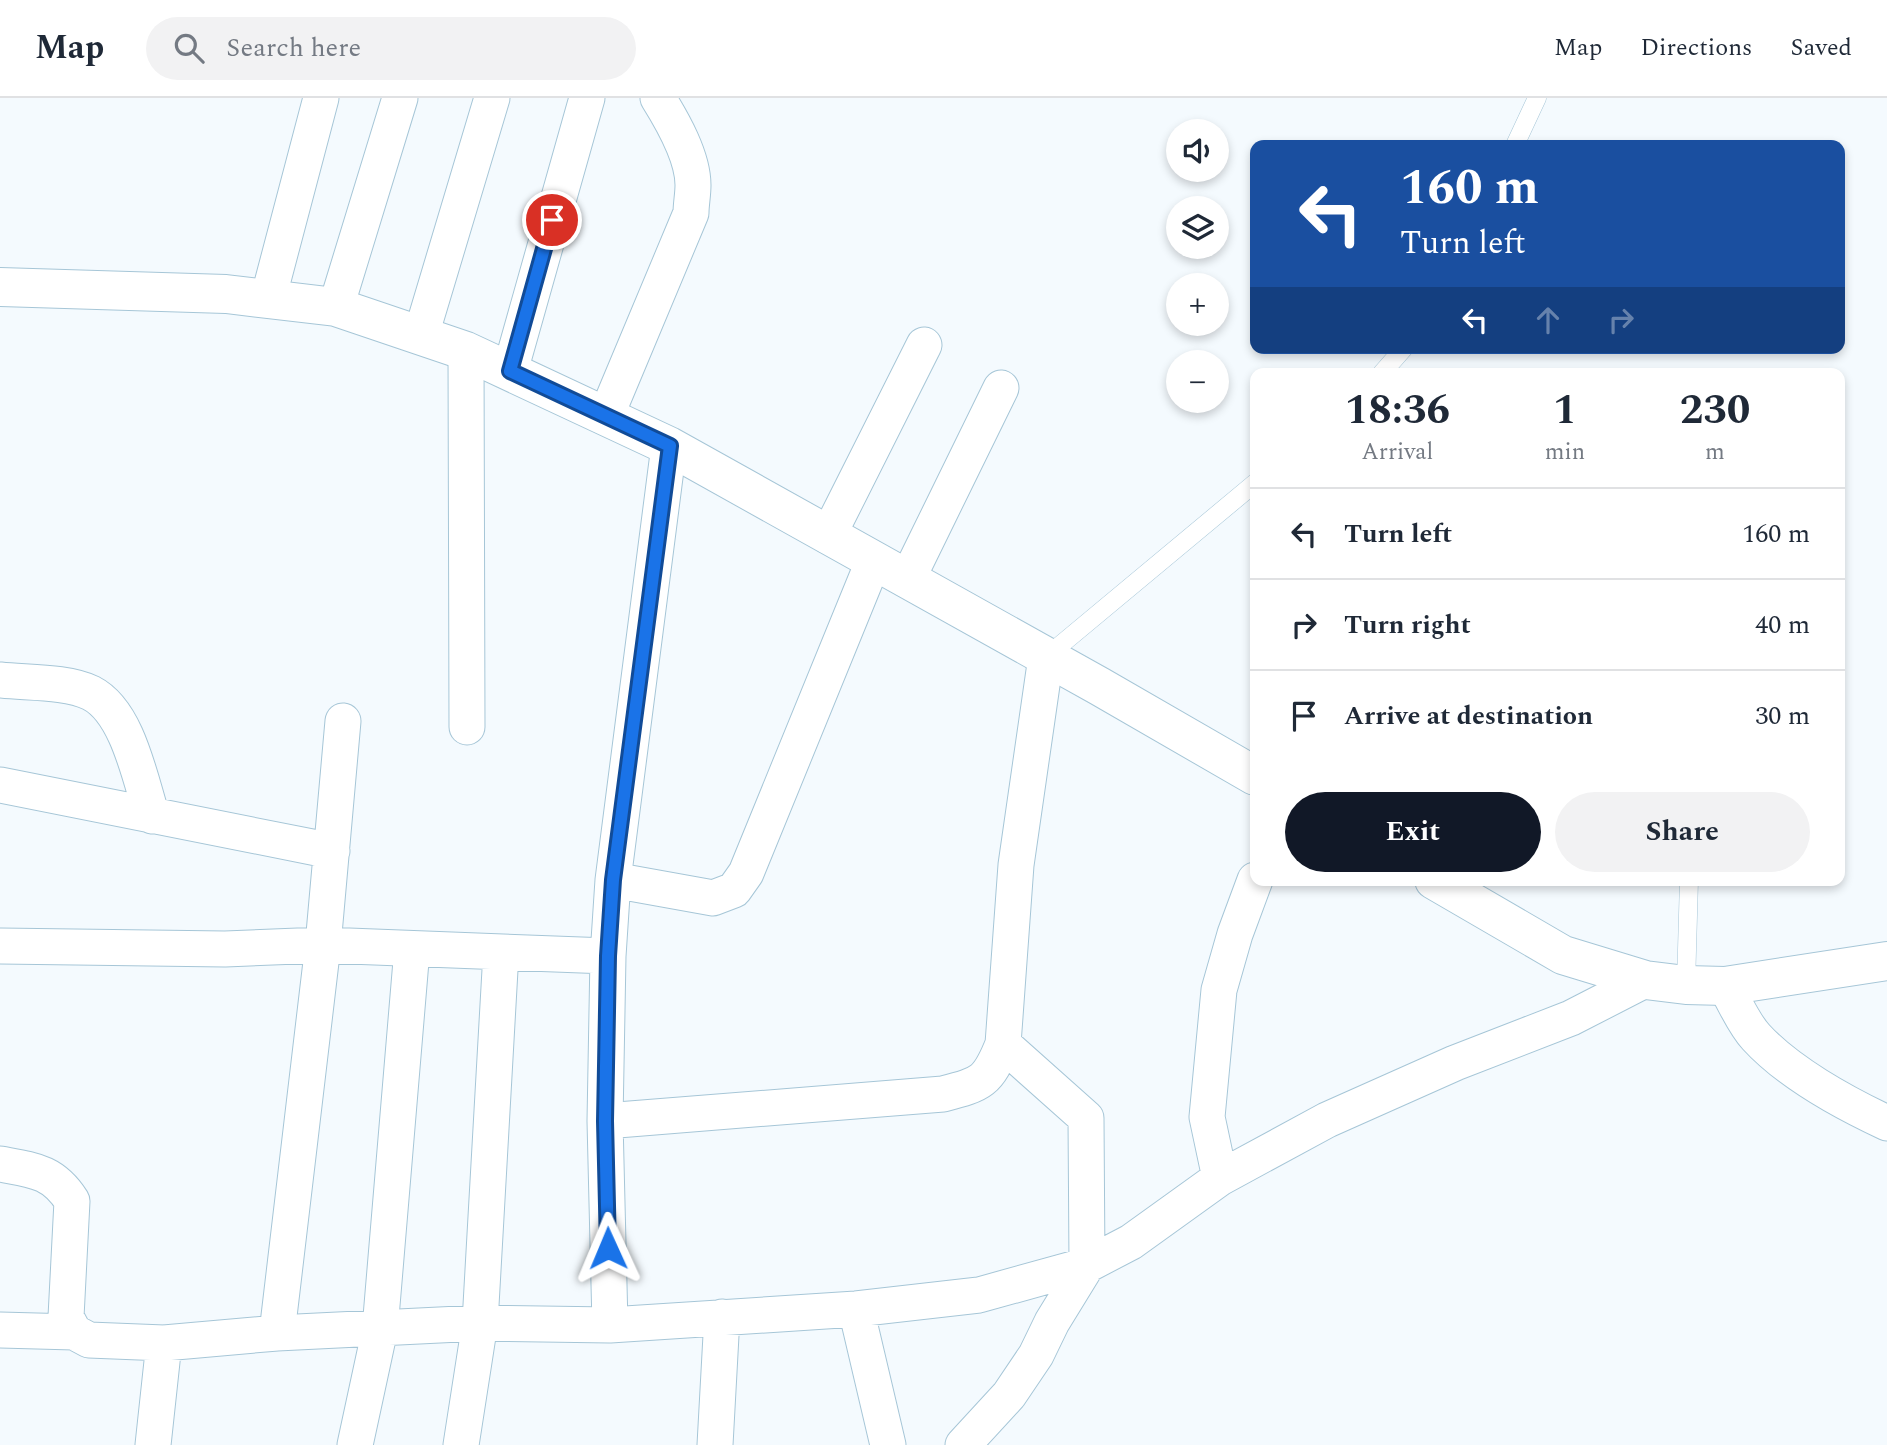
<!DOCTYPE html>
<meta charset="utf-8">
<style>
body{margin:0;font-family:Spectral,serif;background:#f2f2f3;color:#1f2937;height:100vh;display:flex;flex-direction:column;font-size:26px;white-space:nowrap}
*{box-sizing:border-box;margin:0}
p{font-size:23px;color:#747a83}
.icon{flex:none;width:38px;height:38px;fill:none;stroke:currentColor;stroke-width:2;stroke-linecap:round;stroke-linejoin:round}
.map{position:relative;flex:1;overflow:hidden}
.panel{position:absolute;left:1250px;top:270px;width:595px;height:518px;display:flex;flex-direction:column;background:#fff;border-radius:14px;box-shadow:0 4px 10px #0003}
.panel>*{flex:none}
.hud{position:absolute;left:1250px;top:42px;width:595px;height:214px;border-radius:14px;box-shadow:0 4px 10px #0003;background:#1a4fa0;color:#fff;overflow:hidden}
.controls{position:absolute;left:1166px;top:21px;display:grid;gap:14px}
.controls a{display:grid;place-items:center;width:63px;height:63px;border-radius:50%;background:#fff;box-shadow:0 4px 10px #0003;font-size:35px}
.pin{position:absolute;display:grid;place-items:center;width:60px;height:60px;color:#fff;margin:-30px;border:4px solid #fff;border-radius:50%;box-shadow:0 2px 7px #0007}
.me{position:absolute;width:77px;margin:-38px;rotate:359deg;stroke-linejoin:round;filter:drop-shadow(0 0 5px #0008)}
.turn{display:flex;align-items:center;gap:24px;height:147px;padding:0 35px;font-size:32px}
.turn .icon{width:91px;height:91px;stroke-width:2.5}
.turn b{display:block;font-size:49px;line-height:60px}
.lanes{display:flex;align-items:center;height:66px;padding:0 35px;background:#0003;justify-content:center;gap:35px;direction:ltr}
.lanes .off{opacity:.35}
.eta{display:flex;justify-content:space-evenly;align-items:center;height:119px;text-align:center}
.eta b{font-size:42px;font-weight:700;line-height:49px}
.button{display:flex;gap:14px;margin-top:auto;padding:14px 35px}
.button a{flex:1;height:80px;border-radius:42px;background:#111827;color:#fff;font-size:28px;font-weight:700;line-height:80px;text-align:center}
.button a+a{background:#f2f2f3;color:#1f2937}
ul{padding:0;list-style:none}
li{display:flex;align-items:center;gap:21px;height:91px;padding:0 35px;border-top:2px solid #e0e1e3}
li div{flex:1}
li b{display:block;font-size:26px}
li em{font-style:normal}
header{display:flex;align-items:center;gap:42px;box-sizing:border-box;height:98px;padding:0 35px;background:#fff;border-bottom:2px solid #e0e1e3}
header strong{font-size:33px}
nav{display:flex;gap:38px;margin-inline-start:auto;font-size:24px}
.search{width:490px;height:63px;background:#f2f2f3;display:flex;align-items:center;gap:18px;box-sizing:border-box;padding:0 24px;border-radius:38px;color:#747a83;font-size:26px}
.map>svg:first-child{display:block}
</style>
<header>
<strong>Map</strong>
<div class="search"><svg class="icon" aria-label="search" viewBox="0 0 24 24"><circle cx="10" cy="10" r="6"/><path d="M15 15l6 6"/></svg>Search here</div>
<nav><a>Map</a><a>Directions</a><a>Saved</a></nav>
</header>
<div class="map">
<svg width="1887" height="1347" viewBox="0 0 1887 1347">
<rect width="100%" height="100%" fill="#f4fafe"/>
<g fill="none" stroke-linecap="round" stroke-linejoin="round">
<!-- service casing -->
<g stroke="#a6c6d7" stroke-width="19">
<path id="service" d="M1515 47 1537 0
M1382 275 1404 250
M1046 559 1255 385
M1686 887 1689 782"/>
</g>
<!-- minor casing -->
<g stroke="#a6c6d7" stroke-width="37">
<path id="minor" d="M268 201 321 0
M336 209 400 0
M421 237 492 0
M466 253 467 629
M510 273 587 0
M606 318 691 115C691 106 693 97 693 87 693 59 673 24 658 0
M828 438 924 247
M907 482 1001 290
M0 582C26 585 67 583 91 595 128 614 140 681 152 718
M0 687 332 753
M613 782 713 800 734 792 746 775 873 464
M0 848 225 851 323 847 608 858
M1725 888C1735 904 1743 925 1756 939 1788 974 1844 1005 1887 1025
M605 1023 943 996C982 986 988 984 1003 946L1016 767 1046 559
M0 1066C33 1072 53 1073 72 1103L66 1219 74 1234 89 1242 164 1245 277 1235 480 1225 610 1227 856 1211 979 1197 1087 1167 1131 1144 1220 1080 1327 1022 1455 965 1571 920 1645 882
M1220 1080 1207 1019 1219 892 1235 836 1255 782
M856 1211 888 1347
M610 1227 605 1023 608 858 613 782 669 348
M0 1232 74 1234
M277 1235 323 847 343 623
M153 1347 164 1245
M355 1347 380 1231 412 851
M461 1347 480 1225 501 854
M715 1347 722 1219
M963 1347 1009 1297 1036 1257 1052 1224 1087 1167 1086 1020 1003 946"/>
</g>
<!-- secondary casing -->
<g stroke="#a6c6d7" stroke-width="40">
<path id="secondary" d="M0 189 226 196 336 209 466 253 669 348 1099 588 1255 678
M1434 782 1563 857 1645 882 1686 887 1725 888 1887 863"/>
</g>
<!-- service -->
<use href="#service" stroke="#fff" stroke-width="18"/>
<!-- minor -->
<use href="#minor" stroke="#fff" stroke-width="35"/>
<!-- secondary -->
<use href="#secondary" stroke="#fff" stroke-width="38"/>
</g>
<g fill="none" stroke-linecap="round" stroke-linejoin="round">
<!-- route casing -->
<g stroke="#114b97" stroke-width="18">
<path id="route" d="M552 122 510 273 670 348 613 782 608 858 605 1023 608 1150"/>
</g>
<!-- route -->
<use href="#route" stroke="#1a73e8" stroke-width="12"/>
</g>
</svg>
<div class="controls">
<a><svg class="icon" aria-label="sound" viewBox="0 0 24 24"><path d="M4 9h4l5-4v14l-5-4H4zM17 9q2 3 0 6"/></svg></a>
<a><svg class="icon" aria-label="layers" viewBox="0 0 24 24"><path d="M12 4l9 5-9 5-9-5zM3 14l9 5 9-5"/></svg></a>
<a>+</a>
<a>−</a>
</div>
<div class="pin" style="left:552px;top:122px;background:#d93025"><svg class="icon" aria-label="arrive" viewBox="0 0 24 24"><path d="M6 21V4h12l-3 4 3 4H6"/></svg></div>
<svg class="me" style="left:608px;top:1150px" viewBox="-20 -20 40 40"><path d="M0-17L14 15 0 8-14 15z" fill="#1a73e8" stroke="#fff" stroke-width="4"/></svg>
<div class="hud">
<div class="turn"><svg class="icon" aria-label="left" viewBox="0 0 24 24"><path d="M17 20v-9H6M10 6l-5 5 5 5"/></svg><div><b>160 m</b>Turn left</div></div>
<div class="lanes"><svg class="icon" aria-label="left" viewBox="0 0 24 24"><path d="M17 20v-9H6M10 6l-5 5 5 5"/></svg><svg class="icon off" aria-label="ahead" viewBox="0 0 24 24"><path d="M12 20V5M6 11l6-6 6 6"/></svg><svg class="icon off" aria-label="right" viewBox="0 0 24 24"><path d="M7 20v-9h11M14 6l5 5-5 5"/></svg></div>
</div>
<section class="panel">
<div class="eta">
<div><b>18:36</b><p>Arrival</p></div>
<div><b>1</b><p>min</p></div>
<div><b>230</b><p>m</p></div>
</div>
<ul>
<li><svg class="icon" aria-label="left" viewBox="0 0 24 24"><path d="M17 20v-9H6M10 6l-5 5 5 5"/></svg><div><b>Turn left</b></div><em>160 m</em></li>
<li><svg class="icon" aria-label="right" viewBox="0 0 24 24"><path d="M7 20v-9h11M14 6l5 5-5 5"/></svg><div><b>Turn right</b></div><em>40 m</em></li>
<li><svg class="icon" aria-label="arrive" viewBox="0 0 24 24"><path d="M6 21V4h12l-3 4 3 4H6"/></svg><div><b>Arrive at destination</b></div><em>30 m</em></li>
</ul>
<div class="button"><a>Exit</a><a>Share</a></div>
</section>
</div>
